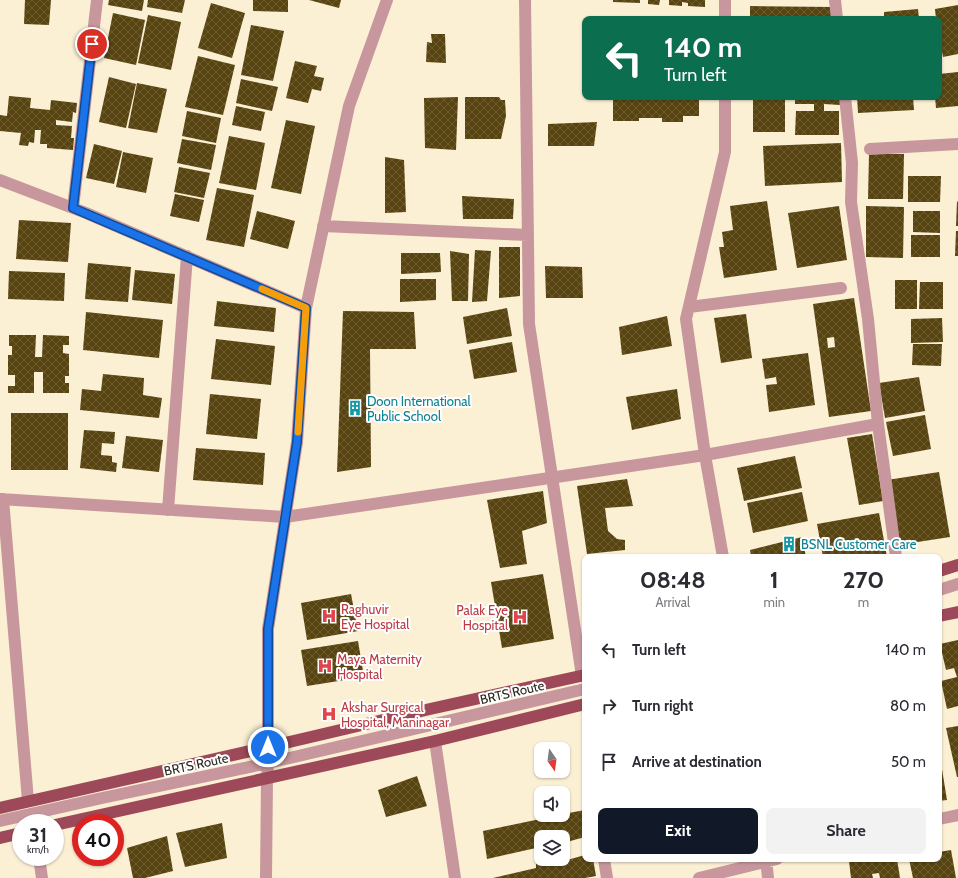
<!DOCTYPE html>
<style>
body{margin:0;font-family:Cabin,sans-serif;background:#f2f2f3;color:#2b2b33;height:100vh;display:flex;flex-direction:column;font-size:15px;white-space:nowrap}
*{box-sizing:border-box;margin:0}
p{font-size:13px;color:#7c7c81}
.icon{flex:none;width:22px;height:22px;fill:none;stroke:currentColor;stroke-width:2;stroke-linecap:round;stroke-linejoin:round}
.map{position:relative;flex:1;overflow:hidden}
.drawer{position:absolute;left:582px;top:554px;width:360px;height:308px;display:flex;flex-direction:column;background:#fff;border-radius:8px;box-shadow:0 1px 3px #0004}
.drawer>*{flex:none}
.guide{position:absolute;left:582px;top:16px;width:360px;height:84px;border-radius:8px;box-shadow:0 1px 3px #0004;background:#0b6e4f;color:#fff;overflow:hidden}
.needle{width:26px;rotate:166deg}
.controls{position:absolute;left:534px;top:742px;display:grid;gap:8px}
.controls a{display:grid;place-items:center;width:36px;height:36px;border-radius:8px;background:#fff;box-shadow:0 1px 3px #0004;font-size:20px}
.speed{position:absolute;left:12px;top:814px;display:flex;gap:8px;font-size:20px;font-weight:700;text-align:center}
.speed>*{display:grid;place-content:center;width:52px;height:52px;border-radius:50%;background:#fff;box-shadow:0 1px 3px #0004;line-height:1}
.speed small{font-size:10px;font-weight:400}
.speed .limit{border:6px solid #d22;background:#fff;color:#111}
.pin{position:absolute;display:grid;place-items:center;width:34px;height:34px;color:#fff;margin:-17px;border:2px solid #fff;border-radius:50%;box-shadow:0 1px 4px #0007}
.me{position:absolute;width:44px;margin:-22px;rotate:0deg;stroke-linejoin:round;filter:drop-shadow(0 0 3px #0008)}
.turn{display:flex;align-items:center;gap:14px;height:84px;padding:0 16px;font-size:18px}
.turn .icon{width:52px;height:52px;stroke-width:2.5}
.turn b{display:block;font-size:28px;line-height:34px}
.eta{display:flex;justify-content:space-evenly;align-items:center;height:68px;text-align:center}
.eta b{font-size:24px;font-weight:700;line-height:28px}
.primary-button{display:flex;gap:8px;margin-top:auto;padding:8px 16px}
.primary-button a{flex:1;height:46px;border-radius:8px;background:#111827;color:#fff;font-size:16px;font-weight:700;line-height:46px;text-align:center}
.primary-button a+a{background:#f2f2f3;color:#2b2b33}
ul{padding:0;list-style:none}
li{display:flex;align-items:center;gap:12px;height:56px;padding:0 16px}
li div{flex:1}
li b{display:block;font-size:15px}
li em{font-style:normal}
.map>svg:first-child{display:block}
</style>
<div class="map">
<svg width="958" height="878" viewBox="0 0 958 878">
<defs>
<pattern id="building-cross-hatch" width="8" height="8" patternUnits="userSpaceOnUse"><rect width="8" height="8" fill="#574410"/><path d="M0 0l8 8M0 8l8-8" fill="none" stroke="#6c5c32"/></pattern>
</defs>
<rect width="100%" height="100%" fill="#fbefd4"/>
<!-- building -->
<path fill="url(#building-cross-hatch)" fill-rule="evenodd" d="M25 0H51L49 25 24 24Z
M109 0H144L142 11 108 5Z
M148 0H185L182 13 147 7Z
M253 0H288V12L253 11Z
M309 0H341L339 8Z
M613 0H640V3L613 2Z
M648 0H660L659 5 648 4Z
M669 0H705V7L688 6V3L682 2V6L669 5Z
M211 3 245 13 232 58 198 48Z
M958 5V54L943 57 939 34V19H936L935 9Z
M750 6 832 7V19H750Z
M918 9 919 19H884V12Z
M113 13 145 20 136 65 104 58Z
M148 15 181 22 171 70 138 63Z
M251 25 284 31 273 81 241 75Z
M431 34H445L446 63 426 62 427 42 432 43Z
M198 56 235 65 223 115 185 107Z
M295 61 317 66 314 76 324 78 321 91 312 89 308 103 286 98Z
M958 72V106L936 108 935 97H939V74Z
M109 77 136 84 126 128 99 122Z
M241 79 278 87 272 111 236 103Z
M137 83 167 89 157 133 128 128Z
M9 96 31 98 30 108 50 110 51 100 77 103 76 113 73 112 72 122 56 120V125L72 126 71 138H74L73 150 47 148V144H40L41 130H35L34 143 29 142 28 146 19 145 21 133 0 131V115L7 116Z
M458 97 456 150 425 148 424 98Z
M465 97H499L501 100H505L506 116 501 139H465Z
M613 97H699V116H683V122H662V118H639V121H613Z
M753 97H785V132H753Z
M795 97H840V105L824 104V111H839V135H795L796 111H814V104H795Z
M857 97H913L914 110 858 113Z
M236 106 265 112 261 131 232 125Z
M187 111 221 118 216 143 182 136Z
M286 120 315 126 301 194 271 188Z
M597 122 594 146H548V124Z
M229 136 265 143 256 190 219 183Z
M182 139 216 145 211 170 177 163Z
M841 143 842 182 765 186 763 146Z
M94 144 122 151 114 184 86 178Z
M123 152 153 158 146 193 116 187Z
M869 154H904L903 199H868Z
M385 157 404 160 406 212 385 213Z
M179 167 210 173 204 198 174 192Z
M908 176H941L940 202H908Z
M217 188 254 195 244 247 206 240Z
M175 194 204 200 199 222 170 216Z
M462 196 514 199 513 219H463Z
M767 201 777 270 724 278 719 247H724L722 232 733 230 730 206Z
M957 201 958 202V226H956Z
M839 206 847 260 797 268 788 213Z
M866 206 904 207 903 258 866 257Z
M257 211 295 221 288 249 250 239Z
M913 211H940V233L913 232Z
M19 220 71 223 68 262 16 259Z
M956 231H958V256H955Z
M911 235H940V257H911Z
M499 247H520V296L499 298Z
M475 250 491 251 487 301 472 302Z
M450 251 469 254 468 301H452Z
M401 253H440L441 272 401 274Z
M88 263 131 267 128 302 85 299Z
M545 266 582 267 583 298H546Z
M135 270 175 274 172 304 132 300Z
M9 271 65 273 64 301 8 299Z
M400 279H436V300L400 302Z
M895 280H917V309H895Z
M920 282H943V309H919Z
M854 298 871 411 829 417 813 304ZM834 337 835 347 828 348 827 338Z
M217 301 276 308 274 332 214 326Z
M507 308 512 336 467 344 463 317Z
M343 311 414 312 416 349H370L371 467 337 472Z
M86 312 163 320 159 358 83 350Z
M746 314 752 358 721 363 714 318Z
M667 316 672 346 622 355 619 327Z
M942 318 943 342 911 343V319Z
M9 335H36L35 357H42L43 335 69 336V345H63V353L69 354V376H65V383H69V393H43V372H34V393H8V386H15V375H8V355H12V346H9Z
M216 339 275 346 271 385 211 379Z
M512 342 517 372 474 379 469 350Z
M913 344H942L941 366 912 365Z
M808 353 815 405 769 412 766 385 777 384 776 377 765 379 762 359Z
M103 374 144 378 143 395 162 398 159 418 80 410 82 389 101 391Z
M919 377 925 411 885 418 879 383Z
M677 389 681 419 632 430 626 397Z
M210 394 261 399 257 439 206 434Z
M11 413H68V470H11Z
M925 415 931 449 893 456 886 422Z
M84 430 115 432 114 444 102 443 101 455 112 456V462L117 463 116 472 80 468Z
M872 434 883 501 859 505 847 438Z
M126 436 163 440 159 472 122 468Z
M196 448 265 453 263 485 193 480Z
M795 456 802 488 744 501 737 468Z
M939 472 950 537 898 545 887 480Z
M627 479 633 506 605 508 608 531 617 539 625 540V550L587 554 577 486Z
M543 491 547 523 522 531 527 564 500 568 487 500Z
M802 492 808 521 753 533 747 503Z
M879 513 887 557H823L817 524Z
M802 537 806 557H751L750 550Z
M543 574 554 639 502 648 491 582Z
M351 594 358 631 307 640 301 603Z
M958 640V706L947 709 941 681 957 677 954 668 946 670 940 644Z
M358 641 364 677 307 686 301 650Z
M958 726V777H957L946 728Z
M939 757H940L947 800 939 801Z
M417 776 427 806 386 817 378 790Z
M585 810V837L563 843V837H541V859H546V866L585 855V859H593L596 876 585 878H493L536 868V848L487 859 483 831 559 815H563V814Z
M222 823 227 858 185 867 176 833Z
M167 836 173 871 145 878H133L127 848Z
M951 850 956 878H913L909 859H939V852Z
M864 859H897L900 878H880L879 873 872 874 873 878H851L849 861Z"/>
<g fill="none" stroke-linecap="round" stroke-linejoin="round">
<!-- minor -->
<path stroke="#c8979d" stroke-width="12" d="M525 0 529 324 582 676
M835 0 837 19
M725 19V0
M845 97 852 163 851 202 868 319 878 424 896 557
M870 149 958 144
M0 180 86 213 306 308
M73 208 97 0
M323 226 528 235
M689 307 841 288
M0 499 285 517 705 455 878 424
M3 499 28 801
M168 510 187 256
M723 557 705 455 686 319 725 152V97
M939 590 958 584
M435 741 455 878
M939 819 958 815
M0 821 102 798 268 763 585 689
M39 857 42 878
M604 859 607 878
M766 859 768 878
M266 878 267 779 268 763V629L297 442 306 308 349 106 387 0
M699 878 777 859"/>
<!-- major -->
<path stroke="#9d4959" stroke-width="12" d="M939 571 958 565
M939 616 958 612
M0 808 268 747 430 709 585 675
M55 825 435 741 585 704
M0 838 21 833"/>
</g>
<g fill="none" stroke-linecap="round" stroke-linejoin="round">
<!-- route casing -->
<g stroke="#114b97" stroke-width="10">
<path id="route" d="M92 44 73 208 306 308 297 442 268 629V747"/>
</g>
<!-- route -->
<use href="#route" stroke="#1a73e8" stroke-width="7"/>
<!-- slow -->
<path stroke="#f59e0b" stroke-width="7" d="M262 289 306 308 298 432"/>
</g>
<!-- icons -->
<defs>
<g id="building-bare" transform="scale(1.2)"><path d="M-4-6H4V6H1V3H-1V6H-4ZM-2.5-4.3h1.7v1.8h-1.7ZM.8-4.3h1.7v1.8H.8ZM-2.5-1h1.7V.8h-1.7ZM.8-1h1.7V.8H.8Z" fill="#0f9aa8" stroke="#fff" stroke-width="2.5" paint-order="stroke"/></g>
<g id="hospital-bare" transform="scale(1.2)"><path d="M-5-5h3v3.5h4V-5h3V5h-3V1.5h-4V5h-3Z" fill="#e0444e" stroke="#fff" stroke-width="2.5" paint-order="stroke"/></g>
</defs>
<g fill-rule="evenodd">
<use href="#building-bare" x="355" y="408"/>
<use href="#building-bare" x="789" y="544"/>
<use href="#hospital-bare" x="329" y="616"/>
<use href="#hospital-bare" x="520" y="617"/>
<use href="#hospital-bare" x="325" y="666"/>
<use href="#hospital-bare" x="329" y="714"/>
</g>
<g text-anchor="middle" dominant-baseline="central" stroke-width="4" stroke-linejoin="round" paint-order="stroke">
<!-- culture labels -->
<g font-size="13" fill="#0d838f" stroke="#fff" text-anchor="start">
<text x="367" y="401">Doon International<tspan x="367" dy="15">Public School</tspan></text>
<text x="801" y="544">BSNL Customer Care</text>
</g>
<!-- health labels -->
<g font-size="13" fill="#be3a42" stroke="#fff" text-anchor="start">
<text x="341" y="609">Raghuvir<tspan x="341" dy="15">Eye Hospital</tspan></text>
<text x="508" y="610" text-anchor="end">Palak Eye<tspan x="508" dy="15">Hospital</tspan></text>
<text x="337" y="659">Maya Maternity<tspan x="337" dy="15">Hospital</tspan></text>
<text x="341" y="707">Akshar Surgical<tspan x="341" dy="15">Hospital, Maninagar</tspan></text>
</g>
<!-- street labels -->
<g font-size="13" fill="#2b261c" stroke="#fff">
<text transform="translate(512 692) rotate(-13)">BRTS Route</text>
<text transform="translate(196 764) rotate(-12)">BRTS Route</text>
</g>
</g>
</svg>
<div class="controls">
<a><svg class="needle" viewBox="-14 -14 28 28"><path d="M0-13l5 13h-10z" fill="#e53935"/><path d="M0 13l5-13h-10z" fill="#7c7c81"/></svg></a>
<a><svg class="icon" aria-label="sound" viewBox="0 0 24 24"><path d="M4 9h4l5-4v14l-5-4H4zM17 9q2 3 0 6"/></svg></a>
<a><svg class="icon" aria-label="layers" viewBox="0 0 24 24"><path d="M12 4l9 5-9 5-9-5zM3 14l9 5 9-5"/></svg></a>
</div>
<div class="speed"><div>31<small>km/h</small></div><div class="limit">40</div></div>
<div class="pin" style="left:92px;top:44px;background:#d93025"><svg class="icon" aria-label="arrive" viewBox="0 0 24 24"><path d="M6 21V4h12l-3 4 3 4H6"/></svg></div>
<svg class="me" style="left:268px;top:747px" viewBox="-20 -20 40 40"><circle r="17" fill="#1a73e8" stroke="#fff" stroke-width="3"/><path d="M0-11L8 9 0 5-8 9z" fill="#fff"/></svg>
<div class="guide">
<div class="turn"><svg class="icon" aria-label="left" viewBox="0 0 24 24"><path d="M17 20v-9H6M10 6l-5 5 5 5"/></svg><div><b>140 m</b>Turn left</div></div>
</div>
<section class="drawer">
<div class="eta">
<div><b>08:48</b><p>Arrival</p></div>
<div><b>1</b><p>min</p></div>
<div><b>270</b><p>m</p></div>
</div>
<ul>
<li><svg class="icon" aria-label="left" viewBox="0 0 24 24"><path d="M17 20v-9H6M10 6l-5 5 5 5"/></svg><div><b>Turn left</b></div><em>140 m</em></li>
<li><svg class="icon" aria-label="right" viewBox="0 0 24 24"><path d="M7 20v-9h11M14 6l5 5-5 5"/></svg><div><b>Turn right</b></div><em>80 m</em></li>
<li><svg class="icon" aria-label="arrive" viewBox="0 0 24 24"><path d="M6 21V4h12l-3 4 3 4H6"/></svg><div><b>Arrive at destination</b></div><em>50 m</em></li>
</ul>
<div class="primary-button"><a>Exit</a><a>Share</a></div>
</section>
</div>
